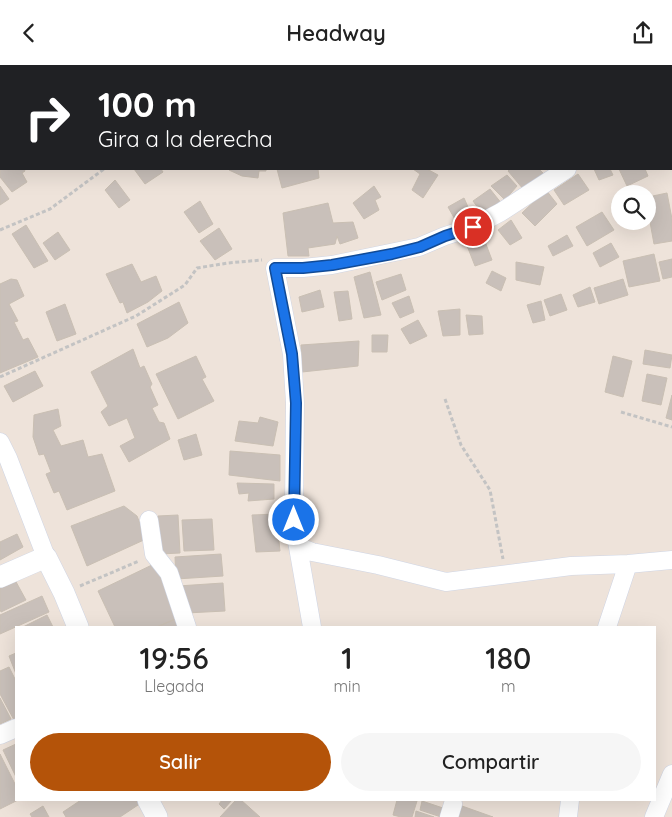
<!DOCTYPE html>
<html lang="es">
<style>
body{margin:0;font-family:Quicksand,sans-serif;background:#f6f6f6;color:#222;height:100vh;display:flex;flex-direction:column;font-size:19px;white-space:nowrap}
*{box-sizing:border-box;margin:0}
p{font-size:16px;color:#767676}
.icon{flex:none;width:28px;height:28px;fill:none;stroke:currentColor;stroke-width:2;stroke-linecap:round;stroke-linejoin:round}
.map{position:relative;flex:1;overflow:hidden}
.side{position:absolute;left:15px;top:561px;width:641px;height:175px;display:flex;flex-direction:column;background:#fff;border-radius:0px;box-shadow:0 5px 20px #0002}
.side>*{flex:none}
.hud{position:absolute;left:0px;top:0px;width:672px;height:105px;box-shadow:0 5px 20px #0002;background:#202124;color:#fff;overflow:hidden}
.fabs{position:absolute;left:611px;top:120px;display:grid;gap:10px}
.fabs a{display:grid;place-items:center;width:45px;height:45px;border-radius:50%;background:#fff;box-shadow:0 5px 20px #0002;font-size:25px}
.pin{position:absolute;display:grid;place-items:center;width:42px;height:42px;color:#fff;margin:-21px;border:2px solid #fff;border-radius:50%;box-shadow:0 1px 5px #0007}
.me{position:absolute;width:55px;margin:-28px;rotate:0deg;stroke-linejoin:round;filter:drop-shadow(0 0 4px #0008)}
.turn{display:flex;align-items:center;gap:18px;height:105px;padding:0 15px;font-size:22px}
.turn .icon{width:65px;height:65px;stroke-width:2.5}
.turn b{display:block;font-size:35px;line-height:42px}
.eta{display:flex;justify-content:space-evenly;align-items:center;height:85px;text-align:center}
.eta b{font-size:30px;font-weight:600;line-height:35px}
.action{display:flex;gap:10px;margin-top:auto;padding:10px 15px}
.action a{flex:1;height:58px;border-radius:30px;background:#b45309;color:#fff;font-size:20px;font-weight:600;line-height:58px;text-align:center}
.action a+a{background:#f6f6f6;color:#222}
header{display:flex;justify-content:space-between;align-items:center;height:65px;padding:0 15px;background:#fff;font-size:22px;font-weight:600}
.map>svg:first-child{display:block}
</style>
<header><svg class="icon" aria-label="back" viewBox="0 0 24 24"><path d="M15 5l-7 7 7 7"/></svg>Headway<svg class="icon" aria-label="share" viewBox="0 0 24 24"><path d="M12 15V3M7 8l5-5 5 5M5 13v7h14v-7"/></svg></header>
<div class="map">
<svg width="672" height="752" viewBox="0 0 672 752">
<rect width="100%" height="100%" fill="#eee3da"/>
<!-- building -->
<path fill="#c9c0ba" stroke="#c9bfb3" d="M217 0H268L266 1Z
M1 83V104H24L25 106 22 108 27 117 12 127 0 112Z
M134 104H161L163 107 145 119Z
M229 104H266V106H259L258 113 242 111 229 105Z
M277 104H318L319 113 282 123Z
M413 104H427L438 110 423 133 412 125 420 109Z
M510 104H539L544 109 524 125 508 106Z
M594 104H610L613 110 599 115Z
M619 104H645L648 111 627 121Z
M578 109 589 125 564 140 554 125Z
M507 110 517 121 505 135 491 121Z
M115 115 130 135 119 143 105 125Z
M0 121 9 134 0 140Z
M374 121 381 132 375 135 379 145 364 154 353 138Z
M490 124 502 139 484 151 473 136Z
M546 125 557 139 535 161 522 148Z
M667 128 672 154V176L654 179 648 146V132Z
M464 133 472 151 457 158 448 142Z
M620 135V156L612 137Z
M200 136 213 159 199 168 184 147Z
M328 138 333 158 353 157 358 173 340 179 337 171 335 179 308 183 309 191H288L283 148Z
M602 147 614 165 587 181 576 162Z
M511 155 522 173 510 180 498 165Z
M26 160 48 196 34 203 12 169Z
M219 163 232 184 215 195 200 176Z
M481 166 492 195 475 201 464 173Z
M58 167 70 185 55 195 43 178Z
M567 170 573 181 553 191 548 181Z
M611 178 619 192 600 202 593 188Z
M654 189 660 216 629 222 623 196Z
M672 194V212L663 214 659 197Z
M516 197 544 202 540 220 516 215Z
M132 199 141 217 156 211 162 226 148 237 127 248 123 237 120 238 106 209Z
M492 206 506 213 501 226 486 218Z
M370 207 381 250 364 253 354 212Z
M401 209 406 225 382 235 376 217Z
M11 214 17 215 24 231 9 239 18 256 14 257 23 275 28 273 38 292 0 308V219Z
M623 214 628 230 599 239 594 223Z
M590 222 595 237 578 242 573 230Z
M320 225 324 242 302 247 299 232Z
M348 226 352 254 339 256 334 227Z
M561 229 567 245 550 251 544 235Z
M409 231 414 247 400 253 392 238Z
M541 236 545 255 533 258 527 240Z
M179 237 188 258 168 273 147 282 137 259Z
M65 239 76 269 57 276 46 247Z
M460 244V270L443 271 438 246Z
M466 250 482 251 483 269 469 270Z
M418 255 427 271 410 279 401 264Z
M372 270H388L387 287H372Z
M359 276 358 301 302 307 301 280Z
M133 284 140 303 144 301 152 319 150 322 158 340 152 343 159 357 164 358 170 374 129 397 120 381 135 373 127 353 109 361 101 347 108 341 91 307Z
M645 285 672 290 670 303 643 299Z
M196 291 206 312 202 314 214 336 178 354 156 309Z
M613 291 632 296 623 332 605 327Z
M35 306 43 321 13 337 4 321Z
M647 309 667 313 661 340 642 336Z
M672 330V355L666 353Z
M58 344 61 361 53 365 61 381 83 375 88 392 102 389 115 426 67 445 59 426 54 428 46 409 51 407 44 389 39 390 33 372 34 350Z
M260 352 278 357 273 381 235 376 239 356 258 358Z
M196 369 202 390 184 395 178 375Z
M230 386 280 390V416L229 410Z
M237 418 274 419V434L248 436 249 428 239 429Z
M124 441 137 451 146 474 87 501 71 461Z
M276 449 280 486 256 487 252 450Z
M178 450 180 488 160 489 158 451Z
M212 454 214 485 184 486 182 455Z
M17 469 23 482 0 495V477Z
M221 489 223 511 176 514 175 492Z
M154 499 180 552 157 562H115L98 526Z
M15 515 26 535 1 547 0 544V522Z
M223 518 225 546 186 548 178 521Z
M42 531 49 547 0 569V550Z
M47 550 53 562H23Z
M175 554 179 562H157Z
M16 588V609L9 591Z
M9 602 16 616V654L14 655 0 629V606Z
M0 633 11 654 0 659Z
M16 679V712L3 685Z
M0 689 16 721V735H18L0 744Z
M81 735H98L99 737 102 735 144 736 120 752H66L63 747Z
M222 735H232L224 744 219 739Z
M236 735H241L260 752H220Z
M397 735 417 736 412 752H401L393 750Z
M422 736 446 744 441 752 420 745Z
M43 741 49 752H32L30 749Z
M462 741 493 752H458Z
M416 746 434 752H415Z"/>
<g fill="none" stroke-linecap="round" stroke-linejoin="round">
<!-- service casing -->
<g stroke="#cfd5e4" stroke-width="10">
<path id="service" d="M131 0 133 1"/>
</g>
<!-- minor casing -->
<g stroke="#cfd5e4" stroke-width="19">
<path id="minor" d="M394 0 396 1
M591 1 602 0
M671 28H672
M0 377 8 393 46 492
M149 455 154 489 169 508 187 562
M299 482 312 487 378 500 446 517 571 501 628 499 672 495
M312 562 295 465 294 445 295 338 292 289 275 203H303L332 200 419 182 445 171 473 162 501 147 567 104
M607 562 628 499
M0 670 16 663
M449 752 453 739
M568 752 570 735
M654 752 672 709"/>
</g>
<!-- tertiary casing -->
<g stroke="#cfd5e4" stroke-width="22">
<path id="tertiary" d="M0 512 46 492 64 528 78 562
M148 735 157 752"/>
</g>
<!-- path -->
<path stroke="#c3c3c3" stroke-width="3" stroke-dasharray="4 2.5" stroke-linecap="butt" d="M0 165 50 144 104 104
M0 312 136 251 185 220 197 203 228 198 262 195
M445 334 461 380 490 425 503 494
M621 347 672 362
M80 521 139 496"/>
<!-- service -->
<use href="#service" stroke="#fff" stroke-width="9"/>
<!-- minor -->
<use href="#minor" stroke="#fff" stroke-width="18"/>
<!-- tertiary -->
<use href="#tertiary" stroke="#fff" stroke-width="21"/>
</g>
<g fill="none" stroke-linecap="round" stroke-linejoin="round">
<!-- route casing -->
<g stroke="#114b97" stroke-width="12">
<path id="route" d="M294 455 296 338 292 289 275 203H303L332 200 392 189 420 182 445 171 473 162"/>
</g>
<!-- route -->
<use href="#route" stroke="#1a73e8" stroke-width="9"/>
</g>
</svg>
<div class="fabs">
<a><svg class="icon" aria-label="search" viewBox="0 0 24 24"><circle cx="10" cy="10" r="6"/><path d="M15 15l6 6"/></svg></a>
</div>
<div class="pin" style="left:473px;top:162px;background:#d93025"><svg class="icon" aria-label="arrive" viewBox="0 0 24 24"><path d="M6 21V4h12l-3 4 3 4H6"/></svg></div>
<svg class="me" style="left:294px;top:455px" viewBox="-20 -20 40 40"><circle r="17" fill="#1a73e8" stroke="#fff" stroke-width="3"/><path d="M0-11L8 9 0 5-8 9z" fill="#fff"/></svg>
<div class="hud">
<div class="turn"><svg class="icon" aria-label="right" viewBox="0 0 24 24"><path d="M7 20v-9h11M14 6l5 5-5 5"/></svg><div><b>100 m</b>Gira a la derecha</div></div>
</div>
<section class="side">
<div class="eta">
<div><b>19:56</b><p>Llegada</p></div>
<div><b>1</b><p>min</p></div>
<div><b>180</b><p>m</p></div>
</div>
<div class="action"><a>Salir</a><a>Compartir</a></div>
</section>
</div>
